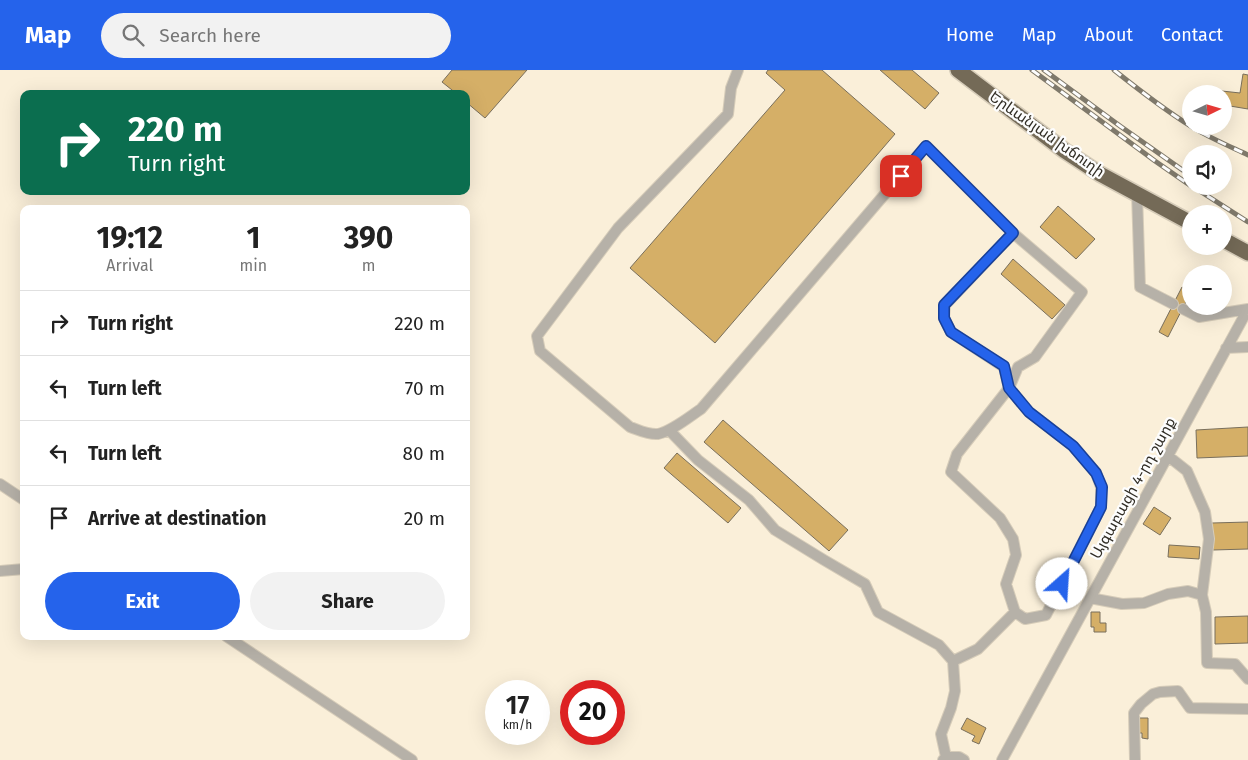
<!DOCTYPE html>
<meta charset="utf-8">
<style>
body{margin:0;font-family:"Fira Sans","Noto Sans Armenian",sans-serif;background:#f2f2f2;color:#222;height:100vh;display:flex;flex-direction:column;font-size:19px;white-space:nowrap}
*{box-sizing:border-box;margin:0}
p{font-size:16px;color:#767676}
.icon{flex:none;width:28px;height:28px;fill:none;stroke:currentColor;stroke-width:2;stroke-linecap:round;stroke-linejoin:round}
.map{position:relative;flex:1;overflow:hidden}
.details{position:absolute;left:20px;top:135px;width:450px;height:435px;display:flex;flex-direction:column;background:#fff;border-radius:10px;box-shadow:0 5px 20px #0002}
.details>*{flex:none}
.hud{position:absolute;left:20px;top:20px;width:450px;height:105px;border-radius:10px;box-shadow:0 5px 20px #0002;background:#0b6e4f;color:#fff;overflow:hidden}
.needle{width:32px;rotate:85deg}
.fabs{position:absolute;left:1182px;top:15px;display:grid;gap:10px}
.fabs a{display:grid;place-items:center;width:50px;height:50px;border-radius:50%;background:#fff;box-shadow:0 5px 20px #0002;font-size:25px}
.speed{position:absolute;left:485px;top:610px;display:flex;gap:10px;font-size:25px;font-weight:700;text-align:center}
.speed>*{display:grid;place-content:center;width:65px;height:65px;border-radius:50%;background:#fff;box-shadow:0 5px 20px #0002;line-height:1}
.speed small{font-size:12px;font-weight:400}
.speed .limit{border:8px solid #d22;background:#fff;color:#111}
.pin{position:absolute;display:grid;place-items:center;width:42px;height:42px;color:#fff;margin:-21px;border-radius:10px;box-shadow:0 2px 8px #0006}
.me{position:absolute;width:55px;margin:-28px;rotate:26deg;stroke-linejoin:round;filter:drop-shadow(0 0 4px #0008)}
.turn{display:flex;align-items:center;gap:18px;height:105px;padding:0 25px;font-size:22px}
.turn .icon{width:65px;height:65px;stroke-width:2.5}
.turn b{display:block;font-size:35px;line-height:42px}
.eta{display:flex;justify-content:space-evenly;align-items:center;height:85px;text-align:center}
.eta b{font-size:30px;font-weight:700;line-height:35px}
.primary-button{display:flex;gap:10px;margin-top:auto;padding:10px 25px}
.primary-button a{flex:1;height:58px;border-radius:30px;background:#2563eb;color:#fff;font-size:20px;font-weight:700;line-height:58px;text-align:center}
.primary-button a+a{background:#f2f2f2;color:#222}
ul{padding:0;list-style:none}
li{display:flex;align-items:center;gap:15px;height:65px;padding:0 25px;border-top:1px solid #e0e0e0}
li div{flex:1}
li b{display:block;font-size:19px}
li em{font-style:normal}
header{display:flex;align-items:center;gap:30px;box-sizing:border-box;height:70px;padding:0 25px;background:#2563eb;color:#fff}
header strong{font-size:24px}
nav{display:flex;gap:28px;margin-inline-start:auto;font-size:18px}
.search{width:350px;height:45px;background:#f2f2f2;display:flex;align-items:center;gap:12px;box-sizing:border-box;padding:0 18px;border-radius:28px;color:#767676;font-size:19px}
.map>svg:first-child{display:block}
</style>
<header>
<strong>Map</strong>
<div class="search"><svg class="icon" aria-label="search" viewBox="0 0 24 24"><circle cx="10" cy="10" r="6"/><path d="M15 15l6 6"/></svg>Search here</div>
<nav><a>Home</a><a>Map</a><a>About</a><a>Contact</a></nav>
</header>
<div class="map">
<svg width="1248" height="690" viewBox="0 0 1248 690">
<rect width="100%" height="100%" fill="#faefd9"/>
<!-- building -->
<path fill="#d5af67" stroke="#796f5c" d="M452 0H527L485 48 466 32V24H457L442 12Z
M768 0H822L895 64 715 273 630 198 785 20 766 3Z
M880 0H912L939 23 925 39Z
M1243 4 1248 5V39L1224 35V24H1222V21L1240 23Z
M1058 136 1095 169 1076 189 1040 157Z
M1013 189 1065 235 1052 249 1001 204Z
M1182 217 1191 222 1168 267 1159 262Z
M723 350 848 460 829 481 704 372Z
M1248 357V386L1197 388 1196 360Z
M677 383 741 438 728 453 664 398Z
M1154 437 1171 448 1160 465 1143 454Z
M1248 452V479L1213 480 1212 453Z
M1169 475 1200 477 1199 489 1168 487Z
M1091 542H1100V553H1106V562H1094V557H1091Z
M1248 546V573L1215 574V547Z
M967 648 986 658 979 674 972 671 975 666 961 659Z
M1138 648H1148V669L1142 668V663H1138Z"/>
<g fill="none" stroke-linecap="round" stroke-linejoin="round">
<!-- minor casing -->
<g stroke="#d6ccb9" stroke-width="12">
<path id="minor" d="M738 0 731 18 728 44 618 158 537 266 540 281 630 357C639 360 648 365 658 364 672 361 689 347 701 339L926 76 1013 163 1082 222 1035 287 1018 297 1009 318 957 384 951 402 1000 448 1013 469 1016 485 1006 514 1015 542 1025 549 1046 545 1101 437V417L1096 403 1073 376 1029 342 1009 318 1004 297 951 262 944 248 945 235 1013 163
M1137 123 1140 217 1173 234
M1183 239 1199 247 1248 239
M1226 278 1248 277
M669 360 698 390 749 430 775 460 824 490 865 514 878 542 939 575 953 591 978 579 1015 542
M1168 386 1187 401 1205 442 1209 469 1202 525
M0 414 24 430
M0 501 24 499
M1090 528 1122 534 1144 533 1168 524 1188 521 1202 525 1206 542 1207 593 1235 594 1248 609
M226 566 412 690
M946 687 941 664 951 638 955 621 953 591
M943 690 946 687H959L964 690
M1002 690 1248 239
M1135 690 1134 643 1141 634 1153 624 1160 622 1178 621 1190 638 1248 639"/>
</g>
<!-- highway casing -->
<g stroke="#d6ccb9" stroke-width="18">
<path id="highway" d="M958 0 1065 81 1100 104 1191 153
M1224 170 1248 183"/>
</g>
<!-- minor -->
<use href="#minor" stroke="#b6b1a8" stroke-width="10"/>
<!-- highway -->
<use href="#highway" stroke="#746a57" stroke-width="15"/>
<!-- rail casing -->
<g stroke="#7f796b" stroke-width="5">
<path id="rail" d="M1032 0 1155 91 1191 116
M1044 0 1120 56 1191 106
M1114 0C1139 20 1165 40 1192 57 1210 68 1229 76 1248 85
M1192 116 1248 152"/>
</g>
<!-- rail -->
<use href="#rail" stroke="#fdfdfd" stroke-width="3" stroke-dasharray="9" stroke-linecap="butt"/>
</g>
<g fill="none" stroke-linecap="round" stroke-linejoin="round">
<!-- route casing -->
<g stroke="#184099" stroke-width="12">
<path id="route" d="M901 106 926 76 1013 163 944 235V248L951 262 1004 296 1009 318 1029 342 1073 376 1096 403 1102 417 1101 437 1062 514"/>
</g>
<!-- route -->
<use href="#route" stroke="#2563eb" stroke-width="9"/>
</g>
<g text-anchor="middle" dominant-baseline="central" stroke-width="4.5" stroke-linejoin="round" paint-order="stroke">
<!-- street labels -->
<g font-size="15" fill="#312d25" stroke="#fdfdfd">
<text transform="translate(1047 64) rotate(35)">Երևանյան խճուղի</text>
<text transform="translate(1133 418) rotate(-61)">Այգաբացի 4-րդ շարք</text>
</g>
</g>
</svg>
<div class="fabs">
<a><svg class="needle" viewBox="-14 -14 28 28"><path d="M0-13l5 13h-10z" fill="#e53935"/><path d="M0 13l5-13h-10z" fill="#767676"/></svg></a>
<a><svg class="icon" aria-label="sound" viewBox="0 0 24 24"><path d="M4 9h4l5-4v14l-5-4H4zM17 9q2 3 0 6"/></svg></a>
<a>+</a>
<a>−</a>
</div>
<div class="speed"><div>17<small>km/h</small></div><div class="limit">20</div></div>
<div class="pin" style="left:901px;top:106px;background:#d93025"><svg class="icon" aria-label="arrive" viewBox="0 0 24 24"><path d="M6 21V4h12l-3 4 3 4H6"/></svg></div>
<svg class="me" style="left:1062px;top:514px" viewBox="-20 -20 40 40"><circle r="19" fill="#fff"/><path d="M0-13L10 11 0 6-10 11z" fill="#2563eb"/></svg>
<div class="hud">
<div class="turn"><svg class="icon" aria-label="right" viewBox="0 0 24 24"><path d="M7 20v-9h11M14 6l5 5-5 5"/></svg><div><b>220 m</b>Turn right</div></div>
</div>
<section class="details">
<div class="eta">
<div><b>19:12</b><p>Arrival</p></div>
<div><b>1</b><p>min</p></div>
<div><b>390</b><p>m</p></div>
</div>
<ul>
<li><svg class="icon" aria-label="right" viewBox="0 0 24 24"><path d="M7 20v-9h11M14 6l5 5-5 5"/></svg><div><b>Turn right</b></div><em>220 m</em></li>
<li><svg class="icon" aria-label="left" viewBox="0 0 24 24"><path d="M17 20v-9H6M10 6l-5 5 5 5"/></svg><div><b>Turn left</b></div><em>70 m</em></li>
<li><svg class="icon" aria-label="left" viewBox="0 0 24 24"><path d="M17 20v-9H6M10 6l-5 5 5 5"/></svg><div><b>Turn left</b></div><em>80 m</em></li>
<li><svg class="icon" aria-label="arrive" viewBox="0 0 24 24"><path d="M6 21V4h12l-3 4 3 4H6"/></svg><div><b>Arrive at destination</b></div><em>20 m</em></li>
</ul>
<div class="primary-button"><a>Exit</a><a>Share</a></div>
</section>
</div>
